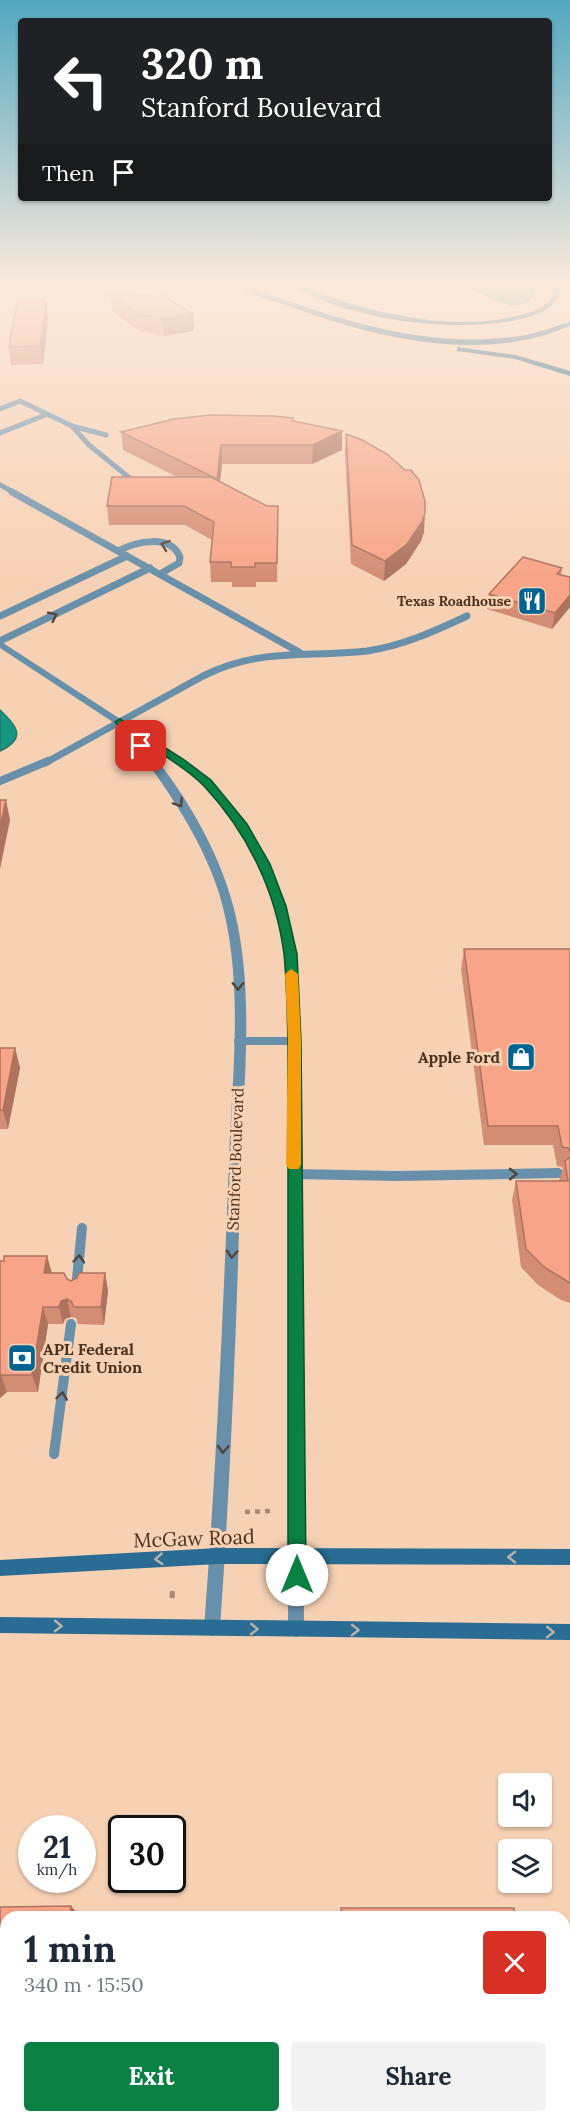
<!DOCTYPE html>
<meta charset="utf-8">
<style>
body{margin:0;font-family:Lora,serif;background:#f2f2f3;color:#1f2937;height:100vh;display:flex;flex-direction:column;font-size:22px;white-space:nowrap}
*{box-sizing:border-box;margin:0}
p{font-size:20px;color:#747a83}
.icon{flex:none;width:33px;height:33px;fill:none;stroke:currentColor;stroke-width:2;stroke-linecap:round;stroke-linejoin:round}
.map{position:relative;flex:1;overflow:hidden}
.details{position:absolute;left:0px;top:1911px;width:570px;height:212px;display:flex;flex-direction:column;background:#fff;border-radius:18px 18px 0 0;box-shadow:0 2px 4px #0004}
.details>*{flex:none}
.top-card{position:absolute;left:18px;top:18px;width:534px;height:183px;border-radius:6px;box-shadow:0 2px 4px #0004;background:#202124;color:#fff;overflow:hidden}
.buttons{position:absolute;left:498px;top:1773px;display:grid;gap:12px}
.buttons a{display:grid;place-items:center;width:54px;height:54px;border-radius:6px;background:#fff;box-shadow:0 2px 4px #0004;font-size:30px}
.speed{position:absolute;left:18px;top:1815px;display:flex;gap:12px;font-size:30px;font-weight:700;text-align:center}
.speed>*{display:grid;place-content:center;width:78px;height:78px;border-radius:50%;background:#fff;box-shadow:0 2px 4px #0004;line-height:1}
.speed small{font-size:15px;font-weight:400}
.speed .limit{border:3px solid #111;border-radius:9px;background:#fff;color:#111}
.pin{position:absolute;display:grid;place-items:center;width:51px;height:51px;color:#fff;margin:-26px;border-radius:12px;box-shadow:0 3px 9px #0006}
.me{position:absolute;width:66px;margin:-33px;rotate:0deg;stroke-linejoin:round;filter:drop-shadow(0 0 4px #0008)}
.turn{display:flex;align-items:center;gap:21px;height:126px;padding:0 24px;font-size:27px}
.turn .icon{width:78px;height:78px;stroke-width:2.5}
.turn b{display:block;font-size:42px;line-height:51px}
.then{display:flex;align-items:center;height:57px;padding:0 24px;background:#0003;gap:12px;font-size:22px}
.round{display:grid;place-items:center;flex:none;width:63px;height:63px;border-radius:6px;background:#f2f2f3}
.headline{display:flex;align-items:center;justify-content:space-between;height:102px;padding:0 24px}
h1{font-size:36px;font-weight:700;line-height:45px}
.cta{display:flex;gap:12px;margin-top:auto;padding:12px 24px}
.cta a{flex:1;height:69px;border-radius:6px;background:#0b8043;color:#fff;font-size:24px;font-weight:700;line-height:69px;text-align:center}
.cta a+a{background:#f2f2f3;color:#1f2937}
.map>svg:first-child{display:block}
</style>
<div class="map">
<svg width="570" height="2122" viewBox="0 0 570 2122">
<rect width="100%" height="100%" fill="#f7d1b4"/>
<!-- water -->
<path fill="#159784" stroke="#257965" stroke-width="1.5" d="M460 282H529L534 290C525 323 476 290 460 282Z
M0 710C17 726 27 738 0 751Z"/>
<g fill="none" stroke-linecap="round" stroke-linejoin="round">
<!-- path-far1 -->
<path stroke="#aa8a71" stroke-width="4.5" stroke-dasharray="5 5" stroke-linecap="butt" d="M245 1512 271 1511"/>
<!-- path -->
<path stroke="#aa8a71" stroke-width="5" stroke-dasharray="7 7" stroke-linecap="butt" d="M172 1598 173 1584
M564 1955H570"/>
<!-- lane-far3 -->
<path stroke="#6890ab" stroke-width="5" d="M0 409 20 401 72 426 106 435
M72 426 89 445 137 484
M0 433 48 414
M0 485 15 493"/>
<!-- lane-far2 -->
<path stroke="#6890ab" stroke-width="7" d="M12 492 299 652
M118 551C135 542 170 533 180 557L179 563 160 574
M0 616 127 556
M0 641 150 568
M45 763 203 676C262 647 306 658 367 651 402 646 435 631 467 616"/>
<!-- lane-far1 -->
<path stroke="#6890ab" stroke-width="8" d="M0 781 48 761
M238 1041H295"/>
<!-- lane -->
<path stroke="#6890ab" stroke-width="10" d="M294 1174 397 1176 558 1173
M76 1289 82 1228
M54 1454 71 1324"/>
<!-- street -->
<path fill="#6890ab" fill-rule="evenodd" d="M0 641 182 759C192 766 203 773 211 782 257 829 286 889 295 953 300 982 299 1012 301 1041L304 1629 302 1635 296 1637 290 1635 288 1629 289 1041 284 954 275 906 259 864 239 829 204 785 176 763 142 741C183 790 220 850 235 913 254 993 244 1079 241 1160 237 1316 231 1472 220 1628L218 1634 212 1636 206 1634 204 1628C216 1472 223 1317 229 1161 232 1073 245 979 219 893 200 834 163 783 126 734L128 732 0 648Z"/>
<!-- secondary -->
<path fill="#2a6c93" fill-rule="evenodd" d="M218 1548 570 1549V1565L218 1564 0 1576V1560Z
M0 1617 570 1624V1640L0 1633Z"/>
<!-- primary -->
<path fill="#045076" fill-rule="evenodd" d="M226 282H237C329 317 427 352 526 335 541 332 555 326 570 322V326C557 331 544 336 530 339 451 356 365 334 291 307 270 300 245 294 226 282Z
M289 282C301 282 309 288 319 292 335 299 351 304 367 308 419 322 479 329 531 312 545 307 556 299 551 282H559C563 300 550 310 535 315 473 337 343 322 289 282Z
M562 282H570V291H567Z
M457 347 516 355 570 371V376L515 359 457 351Z"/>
</g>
<!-- wall -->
<path fill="#d48d75" d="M111 294 193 314 194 331 164 336 139 331 112 311Z
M48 319 43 364 11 365 9 347Z
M293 421 342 450 312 464H222L220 482 267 506H278L277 582H256V587H232V582H211L210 562 212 540 185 525H109L107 506 177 477 123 450 121 432Z
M346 434 424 532 421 541 406 564 384 581 351 564 345 452Z
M562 568 561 575 570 577V607L552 629 487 609 489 594Z
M464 949H570V1303L561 1300 538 1285 521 1267 512 1200 516 1181H559L563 1168 562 1167 557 1166 553 1145H484L461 969Z
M0 1048H15L20 1068 8 1129H0Z
M47 1256 52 1273 71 1281 105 1273 108 1291 104 1325 78 1324 76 1318 71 1317 65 1319 63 1324H48L38 1392H7L0 1398V1261Z"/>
<!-- shaded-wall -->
<path fill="#ad735f" d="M46 302 48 319 43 364 40 346Z
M193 314 194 331 164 336 163 319Z
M342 431V450L312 464 313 445Z
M221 445 222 464 218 498 217 479Z
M425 513 424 532 421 541 406 564 384 581 385 561Z
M570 595V607L552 629 555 613Z
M6 800 10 820 0 869V828Z
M15 1048 20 1068 8 1129 3 1110Z
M47 1256 52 1274 44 1273Z
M105 1273 108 1291 104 1325 101 1307Z
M67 1299 71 1317 65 1319 63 1324 59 1307 61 1301Z
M43 1307 48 1324 38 1392 32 1375Z
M1 1375 7 1392 0 1398V1376Z
M71 1906 77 1913V1917H70Z"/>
<!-- building -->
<path fill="#f7a488" stroke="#ad735f" stroke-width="1.5" d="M111 294 162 295 193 314 163 319 137 314Z
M44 300 46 302 40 346 9 347 17 301Z
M210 415 273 416 293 418V421L342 431 313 445H221L217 479 121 432 174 419Z
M346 434 362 440 387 454 405 470H411L419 480 425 501V513L422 522 407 544 385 561 352 545Z
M112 477H211L267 506H278L277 563H255V567H231V562H210L214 522 184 506H107Z
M523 557 562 568 557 574 570 577V595L555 613 489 594Z
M0 800H6L0 828Z
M464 949H570V1152L568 1148 562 1147 558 1126H488Z
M0 1048H15L3 1110H0Z
M570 1157V1283L544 1267 526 1249 516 1181H568L565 1161Z
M4 1256H47L44 1273H64L67 1279 71 1281 77 1278 79 1273H105L101 1307H74L71 1301 67 1299 61 1301 59 1307H43L32 1375H1L0 1376V1261H4Z
M71 1906 70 1917H6V2050L0 2044V1907Z
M341 1908H514L515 1917H342Z
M6 2059V2116H507L508 2122H1L4 2117 0 2113V2069Z"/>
<!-- one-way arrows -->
<defs><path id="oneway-chevron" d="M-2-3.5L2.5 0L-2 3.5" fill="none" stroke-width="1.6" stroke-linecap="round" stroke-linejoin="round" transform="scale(1.5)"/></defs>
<g stroke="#51453a">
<use href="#oneway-chevron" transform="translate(165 545) rotate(-160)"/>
<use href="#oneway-chevron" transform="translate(53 616) rotate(-26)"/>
<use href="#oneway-chevron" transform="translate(179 803) rotate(57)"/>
<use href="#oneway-chevron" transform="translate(238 986) rotate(89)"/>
<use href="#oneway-chevron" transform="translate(513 1174) rotate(-1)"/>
<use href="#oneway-chevron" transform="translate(232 1254) rotate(93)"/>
<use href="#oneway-chevron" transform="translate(79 1259) rotate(-85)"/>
<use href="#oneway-chevron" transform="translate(62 1396) rotate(-82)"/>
<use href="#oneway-chevron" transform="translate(223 1449) rotate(93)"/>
</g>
<g stroke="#bab3aa">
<use href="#oneway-chevron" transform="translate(512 1557) rotate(-180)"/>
<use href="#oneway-chevron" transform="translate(159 1559) rotate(177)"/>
<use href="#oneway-chevron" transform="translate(58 1626) rotate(1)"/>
<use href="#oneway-chevron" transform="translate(254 1629) rotate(1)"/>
<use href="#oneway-chevron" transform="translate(355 1630) rotate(1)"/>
<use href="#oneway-chevron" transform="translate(550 1632) rotate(1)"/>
</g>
<!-- sky -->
<linearGradient id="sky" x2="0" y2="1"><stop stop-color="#53a8c0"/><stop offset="0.49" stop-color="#fbeadd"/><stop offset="1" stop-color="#fbeadd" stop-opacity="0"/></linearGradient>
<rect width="570" height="579" fill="url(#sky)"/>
<!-- route -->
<path fill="#0b8043" stroke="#07532c" stroke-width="1.5" d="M120 719 183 759 211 780 247 824 270 864 286 906 297 954 301 1041 306 1575 303 1581 297 1584 290 1581 288 1575V1041C287 1013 287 983 284 954 276 891 247 832 204 786 188 769 164 756 145 743V748H137L115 722Z"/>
<!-- slow -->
<path fill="#f59e0b" d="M291 969 298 974 301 1041V1164L299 1169H289L286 1164 288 1041 285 974Z"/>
<!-- icons -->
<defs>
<g id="restaurant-square" transform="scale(1.5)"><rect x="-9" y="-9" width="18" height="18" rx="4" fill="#006493" stroke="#f7d1b4"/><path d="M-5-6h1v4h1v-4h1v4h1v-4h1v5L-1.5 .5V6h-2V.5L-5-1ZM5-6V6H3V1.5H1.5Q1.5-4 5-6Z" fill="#fff"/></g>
<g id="shop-square" transform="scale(1.5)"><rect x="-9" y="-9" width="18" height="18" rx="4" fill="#006493" stroke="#f7d1b4"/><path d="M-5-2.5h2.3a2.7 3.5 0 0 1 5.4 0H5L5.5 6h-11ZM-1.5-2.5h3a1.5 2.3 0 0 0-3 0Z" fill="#fff"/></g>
<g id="bank-square" transform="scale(1.5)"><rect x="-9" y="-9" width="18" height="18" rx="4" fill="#006493" stroke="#f7d1b4"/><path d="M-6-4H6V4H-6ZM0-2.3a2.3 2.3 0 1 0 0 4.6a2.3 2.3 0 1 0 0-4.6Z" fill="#fff"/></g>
</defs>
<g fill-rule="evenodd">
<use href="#restaurant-square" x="532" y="601"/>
<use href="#shop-square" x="521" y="1057"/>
<use href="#bank-square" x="22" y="1358"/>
</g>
<g text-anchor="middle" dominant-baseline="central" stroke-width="6" stroke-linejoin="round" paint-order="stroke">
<!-- far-poi labels -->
<g font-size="14" font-weight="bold" fill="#4b321e" stroke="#f7d1b4" text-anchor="end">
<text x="511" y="601">Texas Roadhouse</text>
</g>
<!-- poi labels -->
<g font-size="16" font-weight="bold" fill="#4b321e" stroke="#f7d1b4" text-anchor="end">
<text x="500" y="1057">Apple Ford</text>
<text x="43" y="1349" text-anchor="start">APL Federal<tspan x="43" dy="18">Credit Union</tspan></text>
</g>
<!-- street labels -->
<g font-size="16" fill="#4b321e" stroke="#f7d1b4">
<text transform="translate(235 1159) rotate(-88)">Stanford Boulevard</text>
</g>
<!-- near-street labels -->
<g font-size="20" fill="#4b321e" stroke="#f7d1b4">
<text transform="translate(194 1538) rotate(-2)">McGaw Road</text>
</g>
</g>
</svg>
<div class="buttons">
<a><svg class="icon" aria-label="sound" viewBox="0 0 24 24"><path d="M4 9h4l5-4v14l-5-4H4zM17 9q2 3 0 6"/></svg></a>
<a><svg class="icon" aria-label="layers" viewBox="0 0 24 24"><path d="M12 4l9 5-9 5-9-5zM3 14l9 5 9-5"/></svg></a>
</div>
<div class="speed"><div>21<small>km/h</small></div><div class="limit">30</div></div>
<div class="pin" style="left:141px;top:746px;background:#d93025"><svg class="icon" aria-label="arrive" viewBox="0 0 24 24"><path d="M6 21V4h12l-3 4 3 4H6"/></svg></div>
<svg class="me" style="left:297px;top:1575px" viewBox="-20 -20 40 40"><circle r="19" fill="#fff"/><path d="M0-13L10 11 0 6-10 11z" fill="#0b8043"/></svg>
<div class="top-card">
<div class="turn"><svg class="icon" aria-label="left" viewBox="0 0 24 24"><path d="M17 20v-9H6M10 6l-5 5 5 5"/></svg><div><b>320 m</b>Stanford Boulevard</div></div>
<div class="then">Then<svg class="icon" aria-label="arrive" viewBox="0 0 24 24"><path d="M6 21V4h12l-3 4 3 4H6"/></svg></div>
</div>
<section class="details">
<div class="headline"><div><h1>1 min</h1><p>340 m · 15:50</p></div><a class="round" style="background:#d93025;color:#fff"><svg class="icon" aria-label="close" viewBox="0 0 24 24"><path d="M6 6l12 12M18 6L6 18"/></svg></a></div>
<div class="cta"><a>Exit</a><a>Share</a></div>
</section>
</div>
